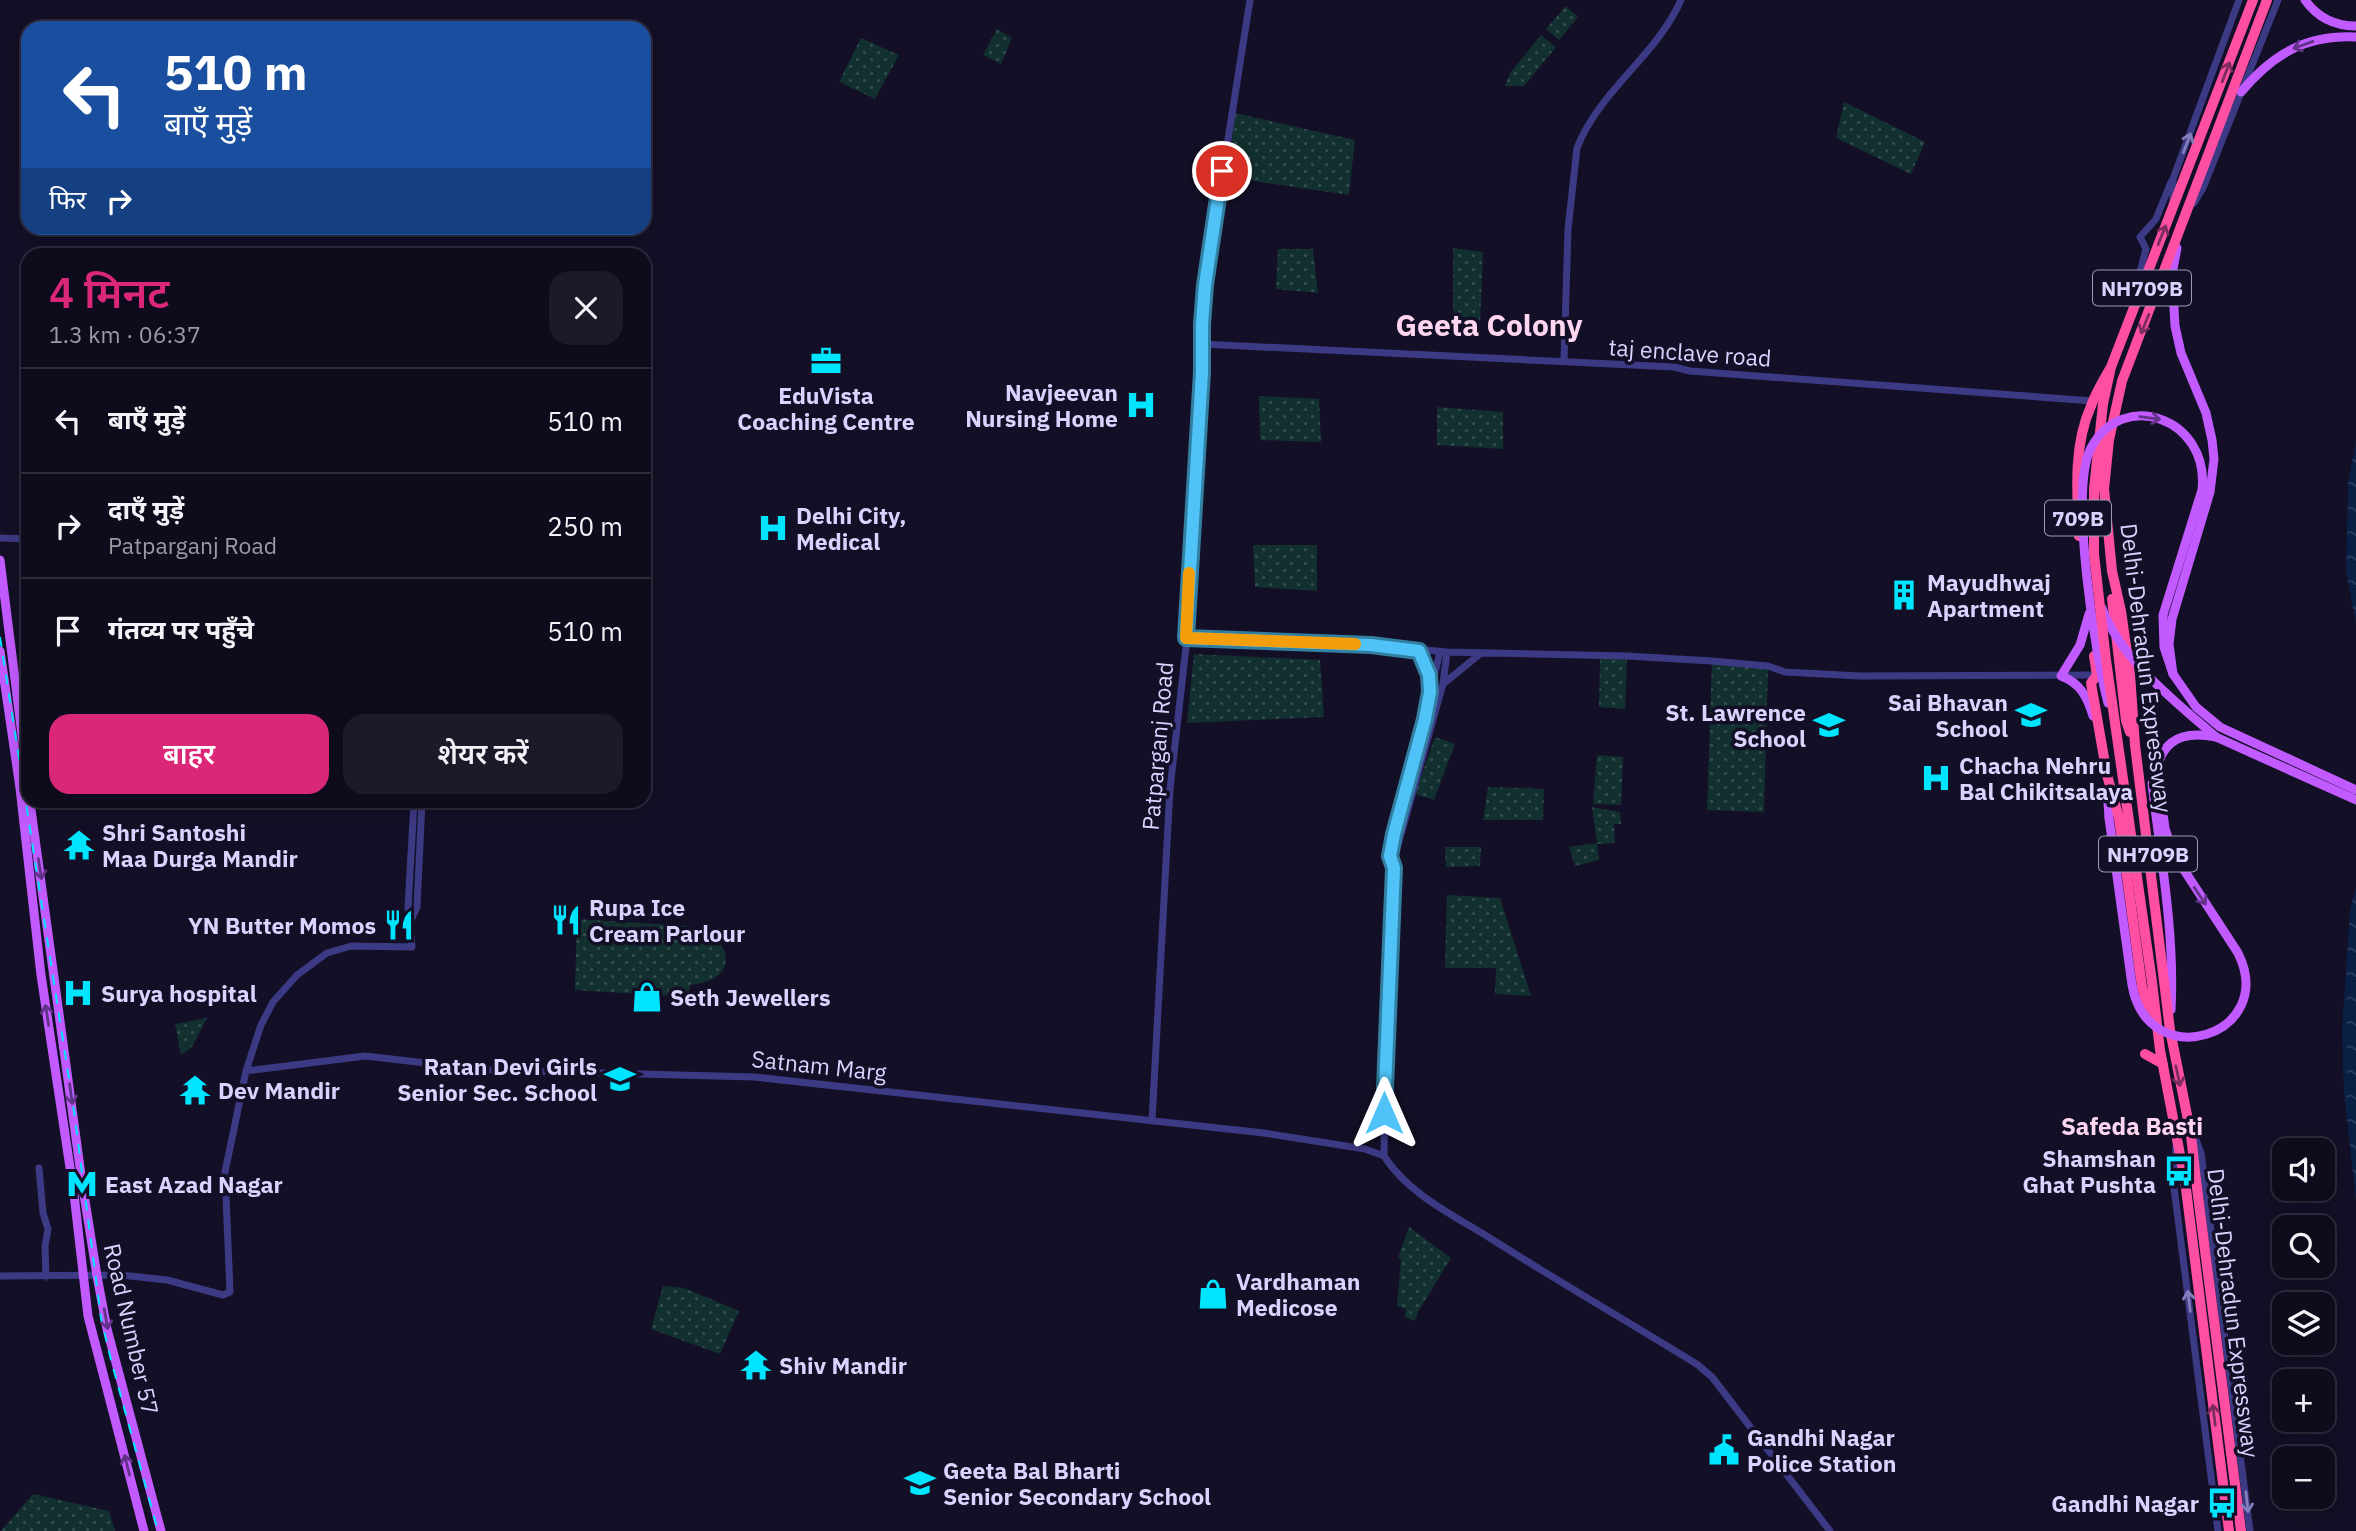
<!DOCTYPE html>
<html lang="hi">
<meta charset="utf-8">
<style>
body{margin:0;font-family:"IBM Plex Sans","Noto Sans Devanagari",sans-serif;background:#1c1929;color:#f1f3f6;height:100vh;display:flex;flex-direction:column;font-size:26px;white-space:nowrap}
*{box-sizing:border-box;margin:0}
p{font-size:23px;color:#9b9ba3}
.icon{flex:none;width:38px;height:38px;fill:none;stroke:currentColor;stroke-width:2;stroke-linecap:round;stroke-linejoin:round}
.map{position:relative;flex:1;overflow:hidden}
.sheet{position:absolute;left:21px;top:248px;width:630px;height:560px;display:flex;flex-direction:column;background:#0e0b1c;border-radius:21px;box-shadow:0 4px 18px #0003,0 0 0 2px #2e2b3b}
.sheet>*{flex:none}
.hud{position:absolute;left:21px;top:21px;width:630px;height:214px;border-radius:21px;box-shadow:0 4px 18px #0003,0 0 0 2px #2e2b3b;background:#1a4fa0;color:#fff;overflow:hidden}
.tools{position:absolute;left:2272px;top:1138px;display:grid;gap:14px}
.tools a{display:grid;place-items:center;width:63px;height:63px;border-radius:14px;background:#0e0b1c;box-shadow:0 4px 18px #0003,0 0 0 2px #2e2b3b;font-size:35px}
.pin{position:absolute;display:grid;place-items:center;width:60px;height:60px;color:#fff;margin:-30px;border:4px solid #fff;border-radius:50%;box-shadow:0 2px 7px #0007}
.me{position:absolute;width:77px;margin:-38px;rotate:0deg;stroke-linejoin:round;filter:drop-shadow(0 0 5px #0008)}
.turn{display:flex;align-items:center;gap:24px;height:147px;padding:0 28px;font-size:32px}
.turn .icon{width:91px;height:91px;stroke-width:2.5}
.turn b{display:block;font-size:49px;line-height:60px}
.then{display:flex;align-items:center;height:66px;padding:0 28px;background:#0003;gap:14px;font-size:26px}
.round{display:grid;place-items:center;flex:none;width:74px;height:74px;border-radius:21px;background:#1c1929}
.head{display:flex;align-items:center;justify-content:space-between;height:119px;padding:0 28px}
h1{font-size:42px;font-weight:600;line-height:52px;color:#db2777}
.action{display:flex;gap:14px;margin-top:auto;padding:14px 28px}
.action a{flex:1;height:80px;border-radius:21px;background:#db2777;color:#fff;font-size:28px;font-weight:600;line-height:80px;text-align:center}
.action a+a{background:#1c1929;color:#f1f3f6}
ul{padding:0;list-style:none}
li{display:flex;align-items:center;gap:21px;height:105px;padding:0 28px;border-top:2px solid #2e2b3b}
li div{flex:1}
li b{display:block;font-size:26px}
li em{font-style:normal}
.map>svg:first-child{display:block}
</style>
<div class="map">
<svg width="2356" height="1531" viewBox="0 0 2356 1531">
<defs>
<pattern id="grass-dots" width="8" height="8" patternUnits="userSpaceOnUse" patternTransform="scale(1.75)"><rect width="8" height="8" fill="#12302f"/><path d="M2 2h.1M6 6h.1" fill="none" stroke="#344d4e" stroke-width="1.8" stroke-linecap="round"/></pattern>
<pattern id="water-ripples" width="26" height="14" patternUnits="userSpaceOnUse" patternTransform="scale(1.75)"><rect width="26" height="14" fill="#0a1f44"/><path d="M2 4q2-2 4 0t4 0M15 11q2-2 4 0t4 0" fill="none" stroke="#2d3f60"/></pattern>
</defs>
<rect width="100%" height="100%" fill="#130f26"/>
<!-- grass -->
<path fill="url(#grass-dots)" d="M1566 6 1578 17 1559 40 1546 29Z
M997 29 1012 38 1001 64 983 55Z
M1541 35 1556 47 1524 86H1505L1510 73Z
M861 38 899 55 875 99 839 82Z
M1844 102 1925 142 1911 174 1836 138Z
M1235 113 1355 140 1349 195 1227 177Z
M1453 248 1483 252 1480 325H1453Z
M1278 249H1313L1318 293 1276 289Z
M1259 396 1319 399 1321 442 1260 440Z
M1437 407 1503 412V449L1437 445Z
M1253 545H1317V591L1255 587Z
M1194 654 1320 660 1324 717 1187 723Z
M1600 658 1627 659 1625 709 1599 707Z
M1712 661 1768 666 1764 812 1707 810Z
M1435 737 1455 744 1434 800 1415 794Z
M1597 755 1623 757 1621 805 1593 804Z
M1488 787 1544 789 1543 820H1483Z
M1592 807 1620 812 1621 824H1614L1615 843 1597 844 1599 860 1575 866 1569 847 1597 843Z
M1445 847H1481L1480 866 1446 867Z
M1447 895 1500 898 1531 996 1495 994 1496 968H1445Z
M577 919 689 926V937C697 937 709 935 716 940 720 942 723 948 725 953 730 976 708 983 690 985L689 997 575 990Z
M207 1018 192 1047 181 1055 175 1024Z
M1409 1227 1451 1258 1418 1312 1415 1321 1405 1317 1406 1309 1397 1306 1401 1260 1398 1258Z
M663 1286 684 1288 739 1311 720 1354 651 1329Z
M33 1494 109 1511 115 1531H1Z"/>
<!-- water -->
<path fill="url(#water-ripples)" d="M2356 441V623L2346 572 2348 483Z
M2356 887V1200L2344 1093 2342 1030 2350 910Z"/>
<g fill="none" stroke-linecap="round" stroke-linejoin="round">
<!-- minor -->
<path stroke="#3d3a85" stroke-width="7" d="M2173 201V179L2239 0
M2194 203 2203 188 2278 0
M2143 284 2140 272 2146 249 2140 237 2156 219 2171 182
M1201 344 1674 367 1690 371 2093 401
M1564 361 1568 229 1577 148C1599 91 1657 55 1681 0
M0 538 28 539
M1187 638 1371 645 1447 652 1627 656 1712 661 1768 666 1785 672 1860 676 2097 675
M1419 651 1431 682
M1443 684 1480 654
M1393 863 1443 684 1447 652
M411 920 417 907 422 802
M246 1071 365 1056 487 1070 754 1077 1264 1133 1365 1149 1384 1156
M1152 1121 1170 789 1187 638 1202 371 1201 344 1205 285 1250 0
M2195 1137 2201 1153 2250 1531
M2176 1146 2173 1180 2218 1531
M1384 1156C1409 1195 1455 1216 1493 1240 1561 1283 1630 1323 1698 1365L1712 1377 1830 1531
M1384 1156 1385 1070 1394 868 1390 856 1440 652
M39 1168 43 1213 48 1229 45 1246 46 1277
M0 1276 121 1275 167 1280 223 1295 230 1292 225 1172 246 1071 261 1025 273 1002 297 975 327 953 351 946 412 947 408 907 414 802"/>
<!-- major -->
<path stroke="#c25bff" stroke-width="9" d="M2305 0C2317 17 2335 26 2356 26
M2241 92C2273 54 2305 35 2356 37
M2177 248 2172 274 2175 326 2181 353 2206 413 2212 440 2214 459 2210 492 2172 619 2169 644 2173 674 2196 707 2220 727 2356 790
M0 560 28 783
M2089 614 2080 645 2061 676C2080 683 2087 696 2093 716
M0 651 20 788 41 975 74 1194 88 1316 144 1531
M2107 789 2109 818
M30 802 82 1182 97 1276 107 1329 161 1531
M2171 1010C2175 935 2161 859 2152 784 2160 745 2174 729 2216 737L2356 800"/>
<!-- highway -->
<path stroke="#ff4fa3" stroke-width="10" d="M2094 489 2103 404 2111 367 2253 0
M2079 536C2077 493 2073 446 2091 406 2096 392 2104 379 2111 367
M2112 599 2126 721 2130 732
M2094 656 2097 675 2091 683 2107 775 2119 818 2142 987 2146 1002 2156 1015
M2152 982 2160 1050 2185 1181
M2145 1054 2163 1064
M2196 1180 2191 1135 2170 1030 2135 745 2130 674 2121 611 2112 571 2104 489 2109 440 2122 381 2267 0"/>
<!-- rail -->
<path stroke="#00e5ff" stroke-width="2" stroke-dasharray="10 9" stroke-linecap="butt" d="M0 637 74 1111 101 1318 111 1360 158 1531"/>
<!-- major-bridge -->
<path stroke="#c25bff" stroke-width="9" d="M2102 608C2120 659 2176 702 2216 737
M2108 703C2095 655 2069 489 2091 448 2122 388 2210 418 2202 490L2163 615 2164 647 2173 674
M2109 818 2132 985C2148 1076 2279 1036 2238 953L2173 853 2165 828 2156 764"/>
<!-- highway-bridge -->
<path stroke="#ff4fa3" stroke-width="10" d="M2094 489V554L2106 660 2152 982
M2196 1180 2241 1531
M2185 1181 2229 1531"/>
</g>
<!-- one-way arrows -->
<defs><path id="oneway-shaft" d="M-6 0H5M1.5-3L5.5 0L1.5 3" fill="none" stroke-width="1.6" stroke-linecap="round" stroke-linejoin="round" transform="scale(1.75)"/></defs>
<g stroke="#623188">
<use href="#oneway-shaft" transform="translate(2303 45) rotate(160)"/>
<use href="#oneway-shaft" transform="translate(2150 418) rotate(8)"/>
<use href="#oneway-shaft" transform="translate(40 869) rotate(81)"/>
<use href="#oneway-shaft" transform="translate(2200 896) rotate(56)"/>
<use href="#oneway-shaft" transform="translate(47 1015) rotate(-99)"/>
<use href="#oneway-shaft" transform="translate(71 1094) rotate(82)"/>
<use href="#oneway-shaft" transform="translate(106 1319) rotate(80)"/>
<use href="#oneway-shaft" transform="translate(127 1465) rotate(-104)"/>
</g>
<g stroke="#7d2c5e">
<use href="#oneway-shaft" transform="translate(2226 72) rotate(-69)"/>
<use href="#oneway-shaft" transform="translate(2162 235) rotate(-68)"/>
<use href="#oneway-shaft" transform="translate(2145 324) rotate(112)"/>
<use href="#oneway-shaft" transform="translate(2178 1076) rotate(78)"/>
<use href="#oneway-shaft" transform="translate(2214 1415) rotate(-97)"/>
</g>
<g stroke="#837fbc">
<use href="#oneway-shaft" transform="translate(2187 143) rotate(-69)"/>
<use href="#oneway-shaft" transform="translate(2189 1301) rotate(-97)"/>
<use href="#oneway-shaft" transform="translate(2247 1502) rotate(84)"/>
</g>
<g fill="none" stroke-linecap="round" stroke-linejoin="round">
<!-- route casing -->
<g stroke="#337fa1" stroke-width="18">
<path id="route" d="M1222 171 1205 285 1202 324V372L1186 638 1371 645 1419 651 1429 675 1430 692 1425 719 1394 834 1390 856 1394 868 1384 1113"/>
</g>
<!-- route -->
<use href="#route" stroke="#4fc3f7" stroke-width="12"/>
<!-- slow -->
<path stroke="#f59e0b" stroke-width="12" d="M1189 573 1186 638 1355 644"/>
</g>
<!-- icons -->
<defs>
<g id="office-bare" transform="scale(2.415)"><path d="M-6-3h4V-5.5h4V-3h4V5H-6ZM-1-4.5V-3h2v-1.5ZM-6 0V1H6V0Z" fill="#00e5ff" stroke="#130f26" stroke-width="2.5" paint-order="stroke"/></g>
<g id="hospital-bare" transform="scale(2.415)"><path d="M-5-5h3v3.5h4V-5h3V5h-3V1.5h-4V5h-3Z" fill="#00e5ff" stroke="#130f26" stroke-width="2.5" paint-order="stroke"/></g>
<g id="building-bare" transform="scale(2.415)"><path d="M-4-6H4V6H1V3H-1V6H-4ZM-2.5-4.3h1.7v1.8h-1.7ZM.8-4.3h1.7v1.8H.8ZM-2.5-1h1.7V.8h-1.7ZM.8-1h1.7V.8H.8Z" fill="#00e5ff" stroke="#130f26" stroke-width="2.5" paint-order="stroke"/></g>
<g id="school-bare" transform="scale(2.415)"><path d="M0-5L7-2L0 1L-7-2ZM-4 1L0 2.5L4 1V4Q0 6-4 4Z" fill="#00e5ff" stroke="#130f26" stroke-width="2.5" paint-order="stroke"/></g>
<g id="temple-bare" transform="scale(2.415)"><path d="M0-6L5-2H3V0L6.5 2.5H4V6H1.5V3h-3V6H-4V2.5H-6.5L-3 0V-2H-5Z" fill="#00e5ff" stroke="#130f26" stroke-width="2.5" paint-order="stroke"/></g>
<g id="restaurant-bare" transform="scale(2.415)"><path d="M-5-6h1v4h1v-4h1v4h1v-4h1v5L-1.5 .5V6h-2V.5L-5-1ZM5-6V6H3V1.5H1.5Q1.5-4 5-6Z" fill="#00e5ff" stroke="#130f26" stroke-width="2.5" paint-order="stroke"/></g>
<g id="shop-bare" transform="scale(2.415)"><path d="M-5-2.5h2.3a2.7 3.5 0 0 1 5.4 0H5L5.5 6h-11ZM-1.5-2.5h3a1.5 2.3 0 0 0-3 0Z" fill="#00e5ff" stroke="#130f26" stroke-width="2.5" paint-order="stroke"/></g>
<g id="bus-bare" transform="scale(2.415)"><path d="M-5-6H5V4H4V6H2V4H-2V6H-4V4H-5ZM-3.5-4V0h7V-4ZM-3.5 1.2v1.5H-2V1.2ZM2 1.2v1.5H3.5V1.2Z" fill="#00e5ff" stroke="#130f26" stroke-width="2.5" paint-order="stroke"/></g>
<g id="metro-bare" transform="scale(2.415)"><path d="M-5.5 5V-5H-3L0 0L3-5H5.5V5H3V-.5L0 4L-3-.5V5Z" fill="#00e5ff" stroke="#130f26" stroke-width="2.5" paint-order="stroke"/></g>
<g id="civic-bare" transform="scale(2.415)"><path d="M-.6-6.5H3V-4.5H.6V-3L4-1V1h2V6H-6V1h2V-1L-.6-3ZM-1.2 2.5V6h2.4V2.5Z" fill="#00e5ff" stroke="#130f26" stroke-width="2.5" paint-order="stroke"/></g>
</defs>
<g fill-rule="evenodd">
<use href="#office-bare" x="826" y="361"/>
<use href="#hospital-bare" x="1141" y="405"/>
<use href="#hospital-bare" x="773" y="528"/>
<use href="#building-bare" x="1904" y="595"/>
<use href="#school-bare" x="2031" y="715"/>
<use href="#school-bare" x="1829" y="725"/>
<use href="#hospital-bare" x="1936" y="778"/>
<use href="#temple-bare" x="79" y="845"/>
<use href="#restaurant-bare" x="566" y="920"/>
<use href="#restaurant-bare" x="399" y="925"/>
<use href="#hospital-bare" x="78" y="993"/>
<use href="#shop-bare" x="647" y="997"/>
<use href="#school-bare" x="620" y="1079"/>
<use href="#temple-bare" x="195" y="1090"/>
<use href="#bus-bare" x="2179" y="1171"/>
<use href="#metro-bare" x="82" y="1184"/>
<use href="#shop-bare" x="1213" y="1294"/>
<use href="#temple-bare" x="756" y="1365"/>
<use href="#civic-bare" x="1724" y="1450"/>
<use href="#school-bare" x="920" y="1483"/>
<use href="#bus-bare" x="2222" y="1503"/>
</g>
<g text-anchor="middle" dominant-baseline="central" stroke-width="7" stroke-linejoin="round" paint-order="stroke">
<!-- shield labels -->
<g fill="#130f26" stroke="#9e99be" stroke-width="2">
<rect x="2093" y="270.5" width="98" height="35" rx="5"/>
<rect x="2045" y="500.5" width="66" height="35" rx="5"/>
<rect x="2099" y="836.5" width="98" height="35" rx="5"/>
</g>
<g font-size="21" font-weight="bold" fill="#d9d4ff">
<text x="2142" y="288">NH709B</text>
<text x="2078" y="518">709B</text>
<text x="2148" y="854">NH709B</text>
</g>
<!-- street labels -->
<g font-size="23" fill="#d9d4ff" stroke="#130f26">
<text transform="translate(1690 352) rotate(4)">taj enclave road</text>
<text transform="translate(2147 668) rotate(83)">Delhi-Dehradun Expressway</text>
<text transform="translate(1157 746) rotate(-85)">Patparganj Road</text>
<text transform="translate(819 1065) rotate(6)">Satnam Marg</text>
<text transform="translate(2234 1313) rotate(83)">Delhi-Dehradun Expressway</text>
<text transform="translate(132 1329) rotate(77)">Road Number 57</text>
</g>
<!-- poi labels -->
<g font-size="23" font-weight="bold" fill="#d9d4ff" stroke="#130f26" text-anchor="start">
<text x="1118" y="392" text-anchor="end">Navjeevan<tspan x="1118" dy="26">Nursing Home</tspan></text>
<text x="826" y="395" text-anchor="middle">EduVista<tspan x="826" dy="26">Coaching Centre</tspan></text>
<text x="796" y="515">Delhi City,<tspan x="796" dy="26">Medical</tspan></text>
<text x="1927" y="582">Mayudhwaj<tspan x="1927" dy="26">Apartment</tspan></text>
<text x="2008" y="702" text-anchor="end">Sai Bhavan<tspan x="2008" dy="26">School</tspan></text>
<text x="1806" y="712" text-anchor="end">St. Lawrence<tspan x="1806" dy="26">School</tspan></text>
<text x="1959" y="765">Chacha Nehru<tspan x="1959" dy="26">Bal Chikitsalaya</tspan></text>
<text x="102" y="832">Shri Santoshi<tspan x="102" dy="26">Maa Durga Mandir</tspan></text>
<text x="589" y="907">Rupa Ice<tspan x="589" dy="26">Cream Parlour</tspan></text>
<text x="376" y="925" text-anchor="end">YN Butter Momos</text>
<text x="101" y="993">Surya hospital</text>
<text x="670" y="997">Seth Jewellers</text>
<text x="597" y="1066" text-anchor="end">Ratan Devi Girls<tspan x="597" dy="26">Senior Sec. School</tspan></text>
<text x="218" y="1090">Dev Mandir</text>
<text x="2156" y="1158" text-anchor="end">Shamshan<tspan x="2156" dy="26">Ghat Pushta</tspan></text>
<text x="105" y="1184">East Azad Nagar</text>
<text x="1236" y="1281">Vardhaman<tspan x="1236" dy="26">Medicose</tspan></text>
<text x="779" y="1365">Shiv Mandir</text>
<text x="1747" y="1437">Gandhi Nagar<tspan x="1747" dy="26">Police Station</tspan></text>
<text x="943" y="1470">Geeta Bal Bharti<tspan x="943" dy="26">Senior Secondary School</tspan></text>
<text x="2199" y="1503" text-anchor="end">Gandhi Nagar</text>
</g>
<!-- neighbourhood labels -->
<g font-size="24" font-weight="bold" fill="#ffd6f0" stroke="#130f26">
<text x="2132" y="1126">Safeda Basti</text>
</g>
<!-- district labels -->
<g font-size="30" font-weight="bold" fill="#ffd6f0" stroke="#130f26">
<text x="1489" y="324">Geeta Colony</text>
</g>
</g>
</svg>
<div class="tools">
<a><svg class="icon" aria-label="sound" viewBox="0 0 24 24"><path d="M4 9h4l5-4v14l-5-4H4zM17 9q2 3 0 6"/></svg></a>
<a><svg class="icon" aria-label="search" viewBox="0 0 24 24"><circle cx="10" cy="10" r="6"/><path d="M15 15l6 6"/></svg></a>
<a><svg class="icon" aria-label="layers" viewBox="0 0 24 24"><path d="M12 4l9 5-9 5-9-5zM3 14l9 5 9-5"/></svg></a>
<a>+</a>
<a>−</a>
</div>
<div class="pin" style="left:1222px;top:171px;background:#d93025"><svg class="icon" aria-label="arrive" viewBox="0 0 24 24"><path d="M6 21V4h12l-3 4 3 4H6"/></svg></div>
<svg class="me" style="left:1384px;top:1113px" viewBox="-20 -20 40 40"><path d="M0-17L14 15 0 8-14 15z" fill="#4fc3f7" stroke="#fff" stroke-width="4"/></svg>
<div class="hud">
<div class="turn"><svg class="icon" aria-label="left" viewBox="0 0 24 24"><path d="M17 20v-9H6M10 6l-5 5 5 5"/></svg><div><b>510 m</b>बाएँ मुड़ें</div></div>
<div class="then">फिर<svg class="icon" aria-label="right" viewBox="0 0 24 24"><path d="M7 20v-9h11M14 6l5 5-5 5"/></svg></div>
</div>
<section class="sheet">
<div class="head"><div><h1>4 मिनट</h1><p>1.3 km · 06:37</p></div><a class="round"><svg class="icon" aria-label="close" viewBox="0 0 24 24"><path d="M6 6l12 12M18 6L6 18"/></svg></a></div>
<ul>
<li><svg class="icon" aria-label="left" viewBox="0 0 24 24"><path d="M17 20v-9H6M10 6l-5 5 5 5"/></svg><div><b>बाएँ मुड़ें</b></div><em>510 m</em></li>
<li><svg class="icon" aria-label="right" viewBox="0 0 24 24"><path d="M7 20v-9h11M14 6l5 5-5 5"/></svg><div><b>दाएँ मुड़ें</b><p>Patparganj Road</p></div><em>250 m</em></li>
<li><svg class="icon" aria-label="arrive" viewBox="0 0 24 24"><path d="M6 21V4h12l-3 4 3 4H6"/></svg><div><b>गंतव्य पर पहुँचे</b></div><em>510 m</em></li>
</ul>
<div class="action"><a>बाहर</a><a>शेयर करें</a></div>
</section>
</div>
